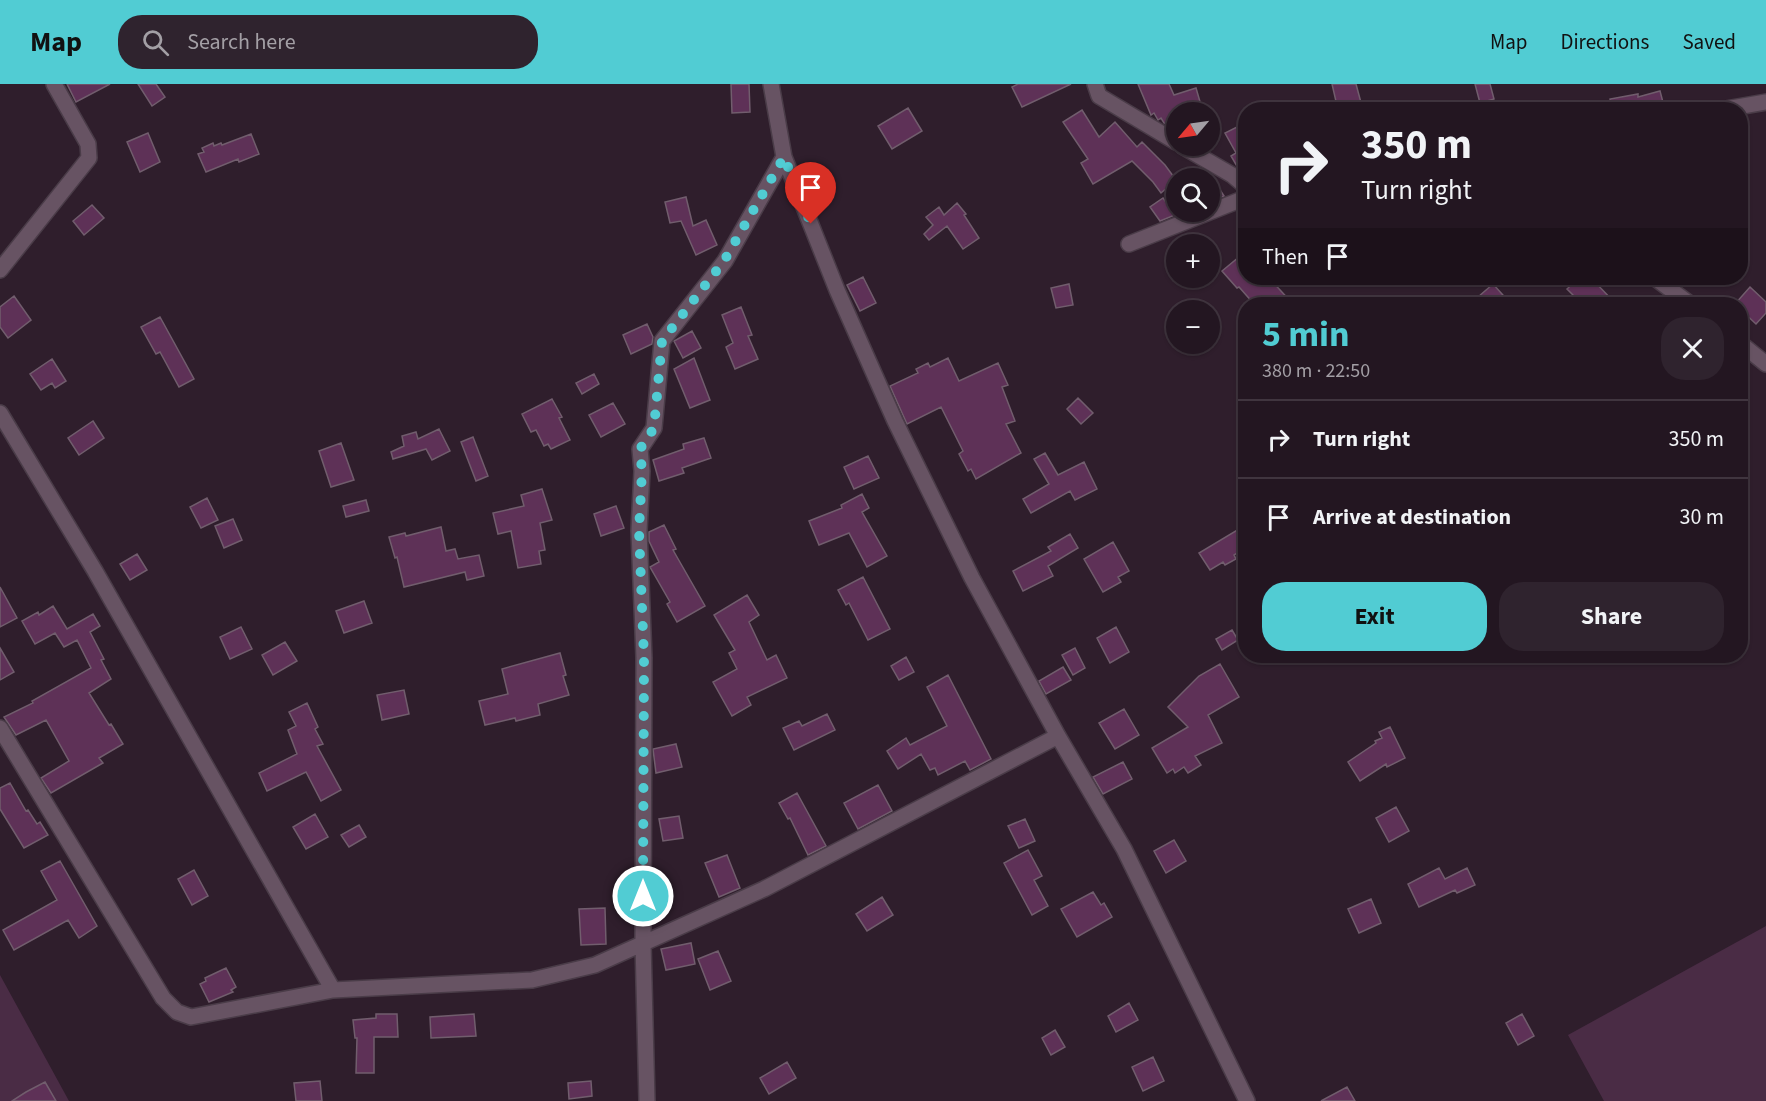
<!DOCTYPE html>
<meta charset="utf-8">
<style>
body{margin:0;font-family:"Source Sans 3",sans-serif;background:#2f232e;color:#f1f3f6;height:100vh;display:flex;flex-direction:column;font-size:22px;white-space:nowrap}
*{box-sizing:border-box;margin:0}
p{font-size:20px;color:#a39fa5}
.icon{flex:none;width:33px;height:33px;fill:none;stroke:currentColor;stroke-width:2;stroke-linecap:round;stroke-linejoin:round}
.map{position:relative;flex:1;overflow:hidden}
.drawer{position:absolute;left:1238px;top:213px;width:510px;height:366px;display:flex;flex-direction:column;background:#231621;border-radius:24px;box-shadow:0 2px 4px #0004,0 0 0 2px #40353f}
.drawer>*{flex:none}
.top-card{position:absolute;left:1238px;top:18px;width:510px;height:183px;border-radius:24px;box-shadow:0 2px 4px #0004,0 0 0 2px #40353f;background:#231621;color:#f1f3f6;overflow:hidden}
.needle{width:39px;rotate:241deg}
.tools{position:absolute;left:1166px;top:18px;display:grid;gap:12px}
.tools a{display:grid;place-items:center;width:54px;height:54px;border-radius:50%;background:#231621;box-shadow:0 2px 4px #0004,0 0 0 2px #40353f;font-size:30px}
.pin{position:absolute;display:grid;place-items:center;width:51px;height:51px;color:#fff;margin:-62px -26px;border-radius:50% 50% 50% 0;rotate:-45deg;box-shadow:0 0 6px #0007}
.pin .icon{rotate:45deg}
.me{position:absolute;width:66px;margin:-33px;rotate:0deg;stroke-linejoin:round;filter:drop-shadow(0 0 4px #0008)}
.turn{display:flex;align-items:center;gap:21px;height:126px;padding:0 24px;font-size:27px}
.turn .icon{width:78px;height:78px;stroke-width:2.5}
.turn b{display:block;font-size:42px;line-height:51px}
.then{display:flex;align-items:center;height:57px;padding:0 24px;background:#0003;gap:12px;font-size:22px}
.round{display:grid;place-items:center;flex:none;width:63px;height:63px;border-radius:24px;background:#2f232e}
.head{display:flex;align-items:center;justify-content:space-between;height:102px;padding:0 24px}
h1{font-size:36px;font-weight:700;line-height:45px;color:#51ccd3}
.cta{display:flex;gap:12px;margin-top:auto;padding:12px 24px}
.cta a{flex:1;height:69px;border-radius:24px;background:#51ccd3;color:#111;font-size:24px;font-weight:700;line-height:69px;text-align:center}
.cta a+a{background:#2f232e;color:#f1f3f6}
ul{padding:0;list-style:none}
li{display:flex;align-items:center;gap:18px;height:78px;padding:0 24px;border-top:2px solid #40353f}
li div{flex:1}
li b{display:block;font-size:22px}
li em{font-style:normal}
header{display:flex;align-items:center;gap:36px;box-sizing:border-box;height:84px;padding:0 30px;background:#51ccd3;color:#111}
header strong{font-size:28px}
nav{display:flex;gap:33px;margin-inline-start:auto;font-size:21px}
.search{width:420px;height:54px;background:#2f232e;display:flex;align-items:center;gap:15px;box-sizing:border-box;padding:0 21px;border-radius:24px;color:#a39fa5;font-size:22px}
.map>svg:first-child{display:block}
</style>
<header>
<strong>Map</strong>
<div class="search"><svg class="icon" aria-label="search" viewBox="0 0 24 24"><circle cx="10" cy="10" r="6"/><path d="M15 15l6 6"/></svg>Search here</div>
<nav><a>Map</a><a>Directions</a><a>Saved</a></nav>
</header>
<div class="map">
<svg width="1766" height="1017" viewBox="0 0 1766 1017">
<rect width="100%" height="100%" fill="#2f1e2c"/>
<!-- green -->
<path fill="#4a2c45" d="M1766 842V1017H1604L1568 951Z
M0 891 69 1017H0Z"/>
<!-- building -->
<path fill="#5e3157" stroke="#715d6d" stroke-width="1.5" d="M67 0H110L76 18Z
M138 0H156L165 13 152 22Z
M731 0H749L750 28 732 29Z
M1018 0H1071L1022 23 1012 3Z
M1138 0H1169L1174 11 1196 4 1203 28H1176V38L1169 42 1164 39 1161 34 1158 36 1154 29 1151 31Z
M1332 0H1356L1363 26H1338Z
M1475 0H1490L1494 15 1480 19Z
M1660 7 1665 26H1612L1610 15 1638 10V13Z
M908 24 922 47 892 65 878 42Z
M1082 26 1099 53 1115 38 1137 63 1142 58 1165 81 1176 96 1161 109 1153 98 1132 77 1093 100 1081 79 1088 75 1063 38Z
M1241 41 1245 49V89L1238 84 1231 72 1236 69 1225 49Z
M148 49 160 78 140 88 127 58Z
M251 50 259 70 239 78 238 75 206 88 198 70 204 68 202 64 213 59 214 62 221 59 222 61Z
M1209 89 1224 112 1209 118Z
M686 113 693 142 706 136 717 161 696 171 681 137 670 139 665 118Z
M1163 114 1175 131 1160 137 1150 123Z
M957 119 966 130 964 131 979 154 963 165 947 142 929 156 924 150 933 141 926 133 939 123 944 131Z
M92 121 104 134 84 151 73 137Z
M1245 168V194H1269L1293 220H1254L1239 203 1237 204 1222 187Z
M863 193 876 219 860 227 847 201Z
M1579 194H1591L1616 220H1582L1567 205Z
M1069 200 1073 221 1056 224 1051 204Z
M1493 200 1511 220H1470Z
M1750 203 1766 218V229L1756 240 1740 225V220H1735Z
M14 212 31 236 8 254 0 243V223Z
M741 223 752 251 748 252 758 275 735 285 726 263 733 259 722 231Z
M160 233 194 295 179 303 160 268 156 270 141 243Z
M647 240 653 253 652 260 631 270 623 251Z
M692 247 701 264 683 274 674 257Z
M694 274 710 316 690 324 674 285Z
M948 274 959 297 998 279 1008 301 1002 303 1015 337 1006 340 1021 369 976 395 971 385 968 387 959 370 963 367 941 323 907 340 890 302 918 289 916 285 928 279 930 283Z
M52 275 66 297 55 304 52 299 41 306 30 290Z
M594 290 599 300 582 310 576 299Z
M1078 314 1093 329 1081 340 1067 325Z
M552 315 562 333 559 334 570 356 551 365 548 360 544 362 536 346 531 348 522 330Z
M613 319 625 340 601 353 589 331Z
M93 337 104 354 79 371 68 354Z
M439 345 450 367 432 376 426 365 393 375 391 368 404 362 402 352 416 348 418 355Z
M473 353 488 392 476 397 461 358Z
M704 354 711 374 682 384 684 389 659 397 653 376 684 365 683 360Z
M341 359 354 396 331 403 319 367Z
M1045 369 1058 391 1084 378 1097 405 1075 416 1070 407 1031 429 1023 415 1049 400 1034 375Z
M868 372 879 394 854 405 844 383Z
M542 405 552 436 540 439 545 466 539 467 541 480 518 484 511 447 498 450 493 429 524 422 521 411Z
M862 410 869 424 862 428 887 472 867 483 849 449 819 461 809 437 842 424 841 421Z
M207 414 218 436 201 444 190 423Z
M366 416 369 427 346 433 343 422Z
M616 422 624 444 601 452 594 430Z
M233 435 242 456 224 464 215 442Z
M664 441 676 465 673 466 705 522 677 538 667 520 670 518 650 483 659 478 649 457V448Z
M441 443 446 467 455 465 458 475 479 471 484 492 467 496 465 488 404 503 397 473 395 474 389 453 405 449 406 452Z
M1239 445 1245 455V464L1234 471 1236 475 1225 481 1223 478 1210 486 1199 469Z
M1070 450 1078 464 1048 482 1053 492 1023 507 1013 487 1051 467 1048 463Z
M1113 458 1129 487 1118 493 1121 498 1103 508 1084 475Z
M137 470 147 486 130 496 120 480Z
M863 493 890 545 868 556 849 519 846 521 838 506Z
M0 503 17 534 0 543Z
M747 511 759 531 749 538 767 576 776 571 787 594 747 613 751 621 732 632 713 598 737 585 729 569 735 566 714 531Z
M364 517 372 539 344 549 336 527Z
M53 522 67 545 93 530 100 542 90 548 104 575 101 576 111 595 89 609 109 641 111 640 123 660 99 674 103 679 51 709 41 694 69 677 46 636 16 651 4 633 33 619 32 617 91 584 77 556 64 563 55 549 35 560 22 537 38 528 39 531Z
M241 543 252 565 230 575 220 553Z
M1116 543 1129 568 1110 579 1097 554Z
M1232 546 1238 556 1222 566 1216 555Z
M285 558 297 577 273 591 262 571Z
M0 564 14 588 0 596Z
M1075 564 1085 584 1073 591 1062 571Z
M560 569 566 591 563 592 569 611 538 620 540 631 516 637 515 634 485 641 479 617 508 610 502 585Z
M906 573 914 588 899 596 891 582Z
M1220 580 1239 613 1208 631 1222 659 1195 672 1201 681 1188 689 1184 683 1175 689 1173 685 1167 689 1152 664 1188 643 1168 623 1199 592Z
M1063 583 1071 596 1046 610 1039 597Z
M948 591 991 675 970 686 965 677 938 691 935 684 930 686 921 670 898 685 887 667 906 654 910 661 947 642 927 603Z
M404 606 409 630 382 636 377 611Z
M307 619 318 643 315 645 323 660 317 662 341 706 321 717 306 688 267 707 259 689 297 670 288 646 296 642 289 628Z
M1124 625 1139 651 1115 665 1099 639Z
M827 630 835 646 794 666 783 644 799 637 802 642Z
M1390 643 1405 674 1387 683 1386 680 1360 697 1348 678 1376 659 1375 657 1382 654 1379 648Z
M676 660 682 683 656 689 653 665Z
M1123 678 1132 695 1103 710 1093 693Z
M10 699 26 727 28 726 37 740 40 738 48 751 24 764 0 725V704Z
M878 701 892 727 858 745 844 719Z
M797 709 826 762 808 771 790 734 788 735 779 719Z
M1396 723 1409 747 1389 758 1376 734Z
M315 730 328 753 306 765 293 743Z
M679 732 683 754 663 757 659 735Z
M1025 735 1035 757 1019 764 1008 742Z
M359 741 366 753 349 763 341 751Z
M1174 756 1186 777 1166 789 1154 767Z
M1028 766 1042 792 1034 796 1048 822 1032 831 1004 779Z
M727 771 740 804 719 813 705 779Z
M60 777 97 842 79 854 68 836 14 866 3 846 57 816 41 787Z
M1439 784 1445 795 1467 784 1475 801 1457 809 1455 806 1419 823 1408 800Z
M194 786 208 812 192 821 178 795Z
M1093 808 1101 821 1104 819 1112 833 1077 853 1061 825Z
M882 813 893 831 867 847 856 830Z
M1371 815 1381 839 1359 849 1348 825Z
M605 824 606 860 581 861 579 825Z
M691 859 695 880 666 886 661 865Z
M718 867 731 897 710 906 698 875Z
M226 884 236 903 231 906 233 908 209 918 200 900 206 897 205 894Z
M1129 919 1138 936 1116 948 1108 932Z
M376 930H397L398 953H374V989H356L357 954H355L353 936 376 934Z
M474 930 476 952 431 954 430 933Z
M1522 930 1534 952 1518 961 1506 939Z
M1055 946 1065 963 1051 971 1042 954Z
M1153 973 1164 997 1143 1007 1132 983Z
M787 978 796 994 769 1010 760 994Z
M320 997 322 1017H296L294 999Z
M591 997 592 1012 569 1015 568 999Z
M45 998 56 1017H12L26 1008Z
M1347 1003 1355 1017H1321Z"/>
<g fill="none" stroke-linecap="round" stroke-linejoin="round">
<!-- minor casing -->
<g stroke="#4a3c48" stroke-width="18">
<path id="minor" d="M771 0 784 73 837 206 895 337 972 494 1058 652 1124 765 1247 1017
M1095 0 1099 12 1176 58
M1720 26 1766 18
M1182 62 1232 91 1245 102
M1129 160 1245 114
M0 186 89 74 88 60 54 0
M1655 194 1690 220
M1740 259 1766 280
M0 329 95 487 333 906
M0 644 163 914 177 928 191 933 333 906 532 896 595 881 764 805 1058 652
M647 1017 643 859 644 574 639 447 642 387 640 365 654 344 662 257 725 177 784 73"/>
</g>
<!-- minor -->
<use href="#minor" stroke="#675363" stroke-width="15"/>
</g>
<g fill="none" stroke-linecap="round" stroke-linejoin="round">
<!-- route -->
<path stroke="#51ccd3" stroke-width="10" stroke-dasharray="0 18" d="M643 812 644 574 639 447 642 387 640 365 654 344 662 257 724 177 784 73 811 140"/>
</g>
</svg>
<div class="tools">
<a><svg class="needle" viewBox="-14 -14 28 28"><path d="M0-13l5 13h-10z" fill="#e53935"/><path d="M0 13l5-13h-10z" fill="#a39fa5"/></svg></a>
<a><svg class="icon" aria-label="search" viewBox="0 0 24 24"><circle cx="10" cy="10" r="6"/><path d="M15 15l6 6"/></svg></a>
<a>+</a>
<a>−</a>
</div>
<div class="pin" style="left:811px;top:140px;background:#d93025"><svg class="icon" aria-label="arrive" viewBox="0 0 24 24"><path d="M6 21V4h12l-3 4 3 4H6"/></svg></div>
<svg class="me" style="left:643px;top:812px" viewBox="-20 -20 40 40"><circle r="17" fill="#51ccd3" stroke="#fff" stroke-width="3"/><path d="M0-11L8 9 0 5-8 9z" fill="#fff"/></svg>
<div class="top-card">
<div class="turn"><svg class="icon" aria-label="right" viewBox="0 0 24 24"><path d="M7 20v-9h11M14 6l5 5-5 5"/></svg><div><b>350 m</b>Turn right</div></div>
<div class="then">Then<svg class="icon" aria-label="arrive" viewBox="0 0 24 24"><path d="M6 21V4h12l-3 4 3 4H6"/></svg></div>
</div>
<section class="drawer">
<div class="head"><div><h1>5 min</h1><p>380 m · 22:50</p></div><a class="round"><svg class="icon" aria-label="close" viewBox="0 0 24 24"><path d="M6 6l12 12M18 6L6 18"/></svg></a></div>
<ul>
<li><svg class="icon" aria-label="right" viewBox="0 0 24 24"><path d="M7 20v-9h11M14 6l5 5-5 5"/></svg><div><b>Turn right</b></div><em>350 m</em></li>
<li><svg class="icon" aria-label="arrive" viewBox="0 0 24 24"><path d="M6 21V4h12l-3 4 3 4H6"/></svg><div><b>Arrive at destination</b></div><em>30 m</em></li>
</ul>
<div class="cta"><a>Exit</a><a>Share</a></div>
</section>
</div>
